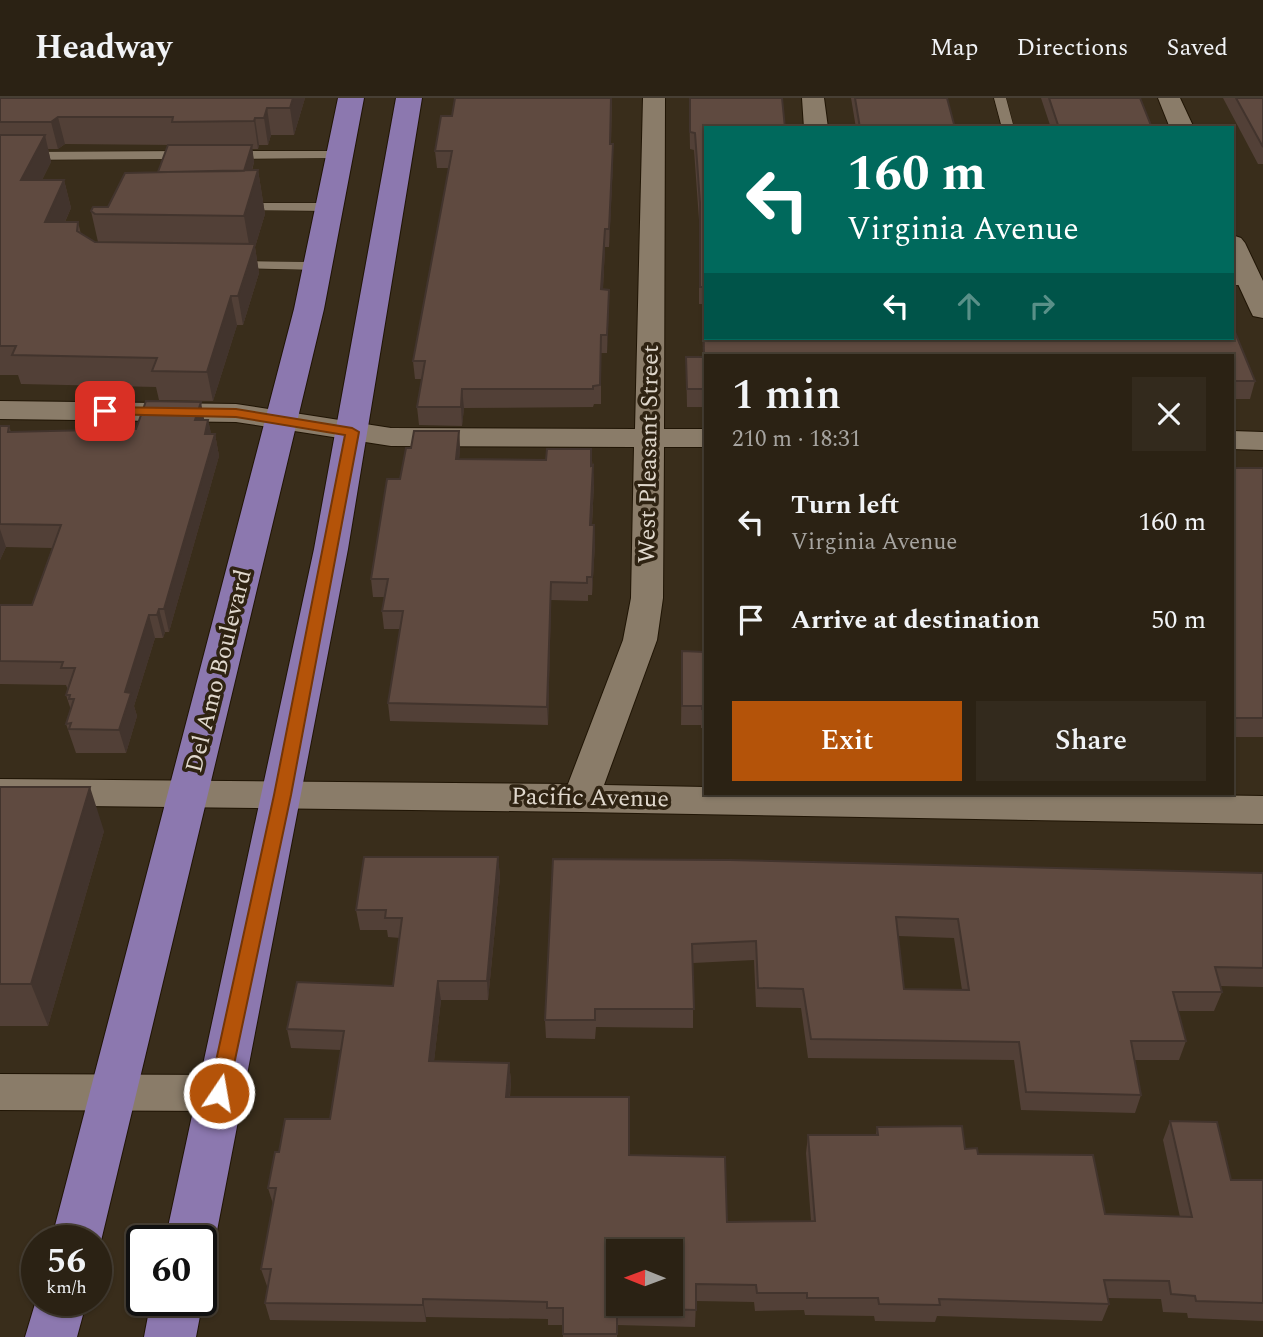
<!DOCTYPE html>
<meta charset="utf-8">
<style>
body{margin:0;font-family:Spectral,serif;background:#332a1d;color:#f1f3f6;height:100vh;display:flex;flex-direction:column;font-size:26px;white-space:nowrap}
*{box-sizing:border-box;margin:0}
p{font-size:23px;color:#a6a4a0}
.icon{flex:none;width:38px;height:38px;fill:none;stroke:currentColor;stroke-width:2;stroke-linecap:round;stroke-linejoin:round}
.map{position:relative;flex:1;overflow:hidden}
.details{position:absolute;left:704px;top:256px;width:530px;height:441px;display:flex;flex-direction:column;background:#2b2214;border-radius:0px;box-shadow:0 2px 5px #0004,0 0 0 2px #473f34}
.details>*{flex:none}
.guide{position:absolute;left:704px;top:28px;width:530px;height:214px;border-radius:0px;box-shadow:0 2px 5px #0004,0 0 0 2px #473f34;background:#00695c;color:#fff;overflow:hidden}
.needle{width:46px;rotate:271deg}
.tools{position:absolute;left:606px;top:1141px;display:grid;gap:14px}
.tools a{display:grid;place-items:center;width:77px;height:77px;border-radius:0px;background:#2b2214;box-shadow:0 2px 5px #0004,0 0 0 2px #473f34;font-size:35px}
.speed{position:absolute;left:21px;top:1127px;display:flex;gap:14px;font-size:35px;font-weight:700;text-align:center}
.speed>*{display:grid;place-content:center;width:91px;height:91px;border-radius:50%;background:#2b2214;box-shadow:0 2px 5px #0004,0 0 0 2px #473f34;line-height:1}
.speed small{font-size:18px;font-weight:400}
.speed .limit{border:4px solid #111;border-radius:10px;background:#fff;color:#111}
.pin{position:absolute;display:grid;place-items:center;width:60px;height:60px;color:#fff;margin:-30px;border-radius:14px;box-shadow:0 4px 10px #0006}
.me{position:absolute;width:77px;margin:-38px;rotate:12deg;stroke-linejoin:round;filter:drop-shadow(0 0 5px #0008)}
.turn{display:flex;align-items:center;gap:24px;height:147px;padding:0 28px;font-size:32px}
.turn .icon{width:91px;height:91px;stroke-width:2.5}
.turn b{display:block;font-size:49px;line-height:60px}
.lanes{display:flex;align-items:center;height:66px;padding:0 28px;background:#0003;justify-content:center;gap:35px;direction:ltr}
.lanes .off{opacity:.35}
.round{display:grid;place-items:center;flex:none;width:74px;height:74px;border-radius:0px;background:#332a1d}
.overview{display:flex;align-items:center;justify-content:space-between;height:119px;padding:0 28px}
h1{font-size:42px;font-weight:600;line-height:52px}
.cta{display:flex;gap:14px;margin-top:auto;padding:14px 28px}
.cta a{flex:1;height:80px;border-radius:0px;background:#b45309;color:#fff;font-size:28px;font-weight:600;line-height:80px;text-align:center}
.cta a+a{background:#332a1d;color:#f1f3f6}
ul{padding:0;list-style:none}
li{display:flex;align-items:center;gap:21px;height:98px;padding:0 28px}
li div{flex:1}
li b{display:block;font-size:26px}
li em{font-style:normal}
header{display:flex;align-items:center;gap:42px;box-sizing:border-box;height:98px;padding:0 35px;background:#2b2214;border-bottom:2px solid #473f34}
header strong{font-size:33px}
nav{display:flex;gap:38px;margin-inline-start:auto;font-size:24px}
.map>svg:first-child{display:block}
</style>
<header>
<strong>Headway</strong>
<nav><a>Map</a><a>Directions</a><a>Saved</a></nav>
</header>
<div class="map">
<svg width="1263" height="1239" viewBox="0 0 1263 1239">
<rect width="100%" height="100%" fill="#392d1b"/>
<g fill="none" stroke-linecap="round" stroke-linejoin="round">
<!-- service casing -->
<g stroke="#201505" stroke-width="1">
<path id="service" d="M994 0H1006L1014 30H1002Z
M339 53 343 54V60L230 61 224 57 230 53Z
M0 54 188 53 194 57 188 61 0 62Z
M240 105H328L334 109 328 113 236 112V106Z
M235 163 317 164 324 168 317 172 230 170 228 167Z
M1232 179H1250L1257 183 1250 187H1232Z"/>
</g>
<!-- minor casing -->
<g stroke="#201505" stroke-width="2">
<path id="minor" d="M643 0H665L664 331H705V349H664L663 500 657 542 604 687 705 689V695H1058L1263 698V726L581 714 0 707V681L568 686 623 542 631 500 634 349 391 348 236 324 0 321V303L236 306 391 330 635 331Z
M802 0H824L828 30H804Z
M1158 0H1180L1194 30H1170Z
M1232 137 1241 140 1245 145 1263 183V220L1253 218 1250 212 1232 173Z
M1232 333 1263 334V352L1232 351Z
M0 976 219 977 234 982 240 995 234 1008 219 1013 0 1012Z"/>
</g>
<!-- primary casing -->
<g stroke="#201505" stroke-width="2">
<path id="primary" d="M338 0H364L324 211 101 1143 96 1153V1143H51L294 211Z
M396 0H422L348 451 215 1143 208 1159 201 1162V1143H165L314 451Z
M37 1199V1202H87L77 1239H25Z
M201 1199 203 1202 196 1239H144L151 1202H201Z"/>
</g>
<!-- service -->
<use href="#service" fill="#8a7c69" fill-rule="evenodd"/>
<!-- minor -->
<use href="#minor" fill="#8a7c69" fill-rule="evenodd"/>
<!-- primary -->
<use href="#primary" fill="#8c78af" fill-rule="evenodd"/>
</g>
<!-- wall -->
<path fill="#524037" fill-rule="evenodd" d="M0 0H305L294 37H271L268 47H259L258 51H252L254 64 252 73 258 72 265 116 255 149 259 175 243 227H237L213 303 159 302 156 289 21 286 18 277H0ZM65 46 176 47 158 74 108 109 91 113 98 144H95L81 136 78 124H65L71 110 64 82H42L51 64 48 51H58Z
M455 0H612L611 46H613V63L609 149H605L603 191 609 192 607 255H601V306H594L593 309 464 310 462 328 419 327 417 309 422 281H415L413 263 449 70H437L435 53 452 18Z
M689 0H782L785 30H705V240H1232V227L1255 283 1250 301H1232V257H705V309H687L686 259H703L702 206H699V122L694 52 690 51Z
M851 0H947L955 30H856Z
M1041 0H1140L1152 30H1051Z
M1223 0H1263V66H1258Z
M204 322H208L211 336H215L219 358 169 534H165L163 540H155L134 608 137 618 126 655H76L66 626 71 612 66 597 68 592 66 587 0 586V507H32L52 450 6 449 0 462V328H9L11 334 136 331Z
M459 333 460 351 459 361 546 362 591 351 594 385 592 427H594L595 445 592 497H588V503L551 502 548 627 390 623 388 605 400 531H384L382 513 384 499H373L371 481 411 350Z
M1232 370H1263V639H1232Z
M682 553 705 554V630H701V627H681Z
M0 689 104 733 48 928H0Z
M498 759 500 779 488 902H441L434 963 509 965 511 983 510 999 629 1057 727 1124 811 1123 806 1055 808 1037H876L877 1029 965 1051 1105 1116 1180 1119 1163 1042 1170 1023 1231 1082H1263V1223L1188 1220 1187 1215 1163 1214 1161 1201 1108 1200 1109 1206 1102 1223 937 1218 935 1224 875 1223 874 1218 805 1217 804 1212 755 1213 754 1204 696 1203 695 1229 617 1227V1239H563V1227H548V1221L426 1219V1224L270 1222 265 1205 268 1188H267L261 1171 273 1106 268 1090 279 1054 330 1021 341 952 291 950 287 931 393 888 400 840 388 839 387 832H360L356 812Z
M553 761 1263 775V889L1220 888 1222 894 1214 913H1178L1186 943 1179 962H1134L1141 997 1135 1015 1021 1012 1014 962 808 960 801 910 756 909 754 862 693 865V930L596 929 595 941 546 940 545 922ZM898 838 954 840 962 892 904 891Z"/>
<!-- shaded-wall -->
<path fill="#42342d" d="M293 0H305L294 37 290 10Z
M267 10 271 37 268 47 264 20Z
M58 19 65 46 58 51 51 24Z
M255 20 259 47 258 51 254 23Z
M45 37 51 64 28 110 21 82Z
M613 46V63L609 149V131Z
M252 47 254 64 243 103 240 86Z
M258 72 265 116 255 149 259 175 243 227 238 198 251 158 244 118Z
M64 82 71 110 52 152 45 124Z
M605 131V149L602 209 601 191Z
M609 192V209L607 255V237Z
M231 198 237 227 213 303 207 274Z
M462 291 464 310 462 328 461 309Z
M201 304 205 326 195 322Z
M208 322 213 343 215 336 219 358 169 534 164 511Z
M459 333 460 351 458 378 456 361Z
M593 367 594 385 591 445 590 427Z
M594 427 595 445 592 497V479Z
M0 431 6 449 0 462Z
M551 484V502L548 627 547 609Z
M159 511 165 534 163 540 157 517Z
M149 517 155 540 134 608 137 618 126 655 119 632 125 594Z
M90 689 104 733 48 928 31 886Z
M498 759 500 779 488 902 487 883Z
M438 883 441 902 432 982 429 963Z
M509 965 511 983 508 1017 506 999Z
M423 1201 426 1219V1224L423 1207Z"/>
<!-- building -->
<path fill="#5f4a40" stroke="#42342d" stroke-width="2" fill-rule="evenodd" d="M0 0H293L290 10H267L264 20H255L254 23 172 24 173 19H58L51 24H0Z
M455 0H611L610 46H613L609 131H605L601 191 609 192 607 237H601L600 287 593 288V291H462L461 309H417L425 263H413L452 53H435L441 18H452Z
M690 0H782L785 30H705V240H1232V227L1255 283H1232V257H705V291H687L686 259H704L703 189H700V105L695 35 690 34Z
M855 0H947L955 30H860Z
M1049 0H1140L1152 30H1059Z
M1236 0H1263V49Z
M0 37H45L21 82H64L45 124H78L77 133 95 144 255 146 238 198H231L207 274 152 273 157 260 12 257 16 248H0Z
M168 47H252L244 73 158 74Z
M258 72 244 118 95 116 91 113 93 109H108L125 75Z
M146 303 201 304 195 322H208L205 336H215L164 511H159L157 517H149L125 594 131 595 119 632 69 631 71 625 66 626 74 601H69L70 597H66L75 570H61L63 564 0 563V507H32L61 427 0 426V328H9L8 334 136 331Z
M414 333H459L456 361 546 362 547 351H591V368L593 367 590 427H594L592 479H587V485L551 484 547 609 388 605 403 513H382L388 481H371L387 381H400L406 350H411Z
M1232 370H1263V620H1232Z
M682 553 705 554V611H702V608H682Z
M0 689H90L31 886H0Z
M364 759H498L487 883H438L429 963 509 965 506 999H629V1057L725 1059 727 1124 815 1123 808 1037H878L877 1029 962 1028 965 1051 977 1050 978 1056 1093 1057 1105 1116 1192 1119 1170 1023 1217 1024 1231 1082H1263V1205L1196 1203 1195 1198 1171 1196 1169 1183 1104 1182 1109 1206 939 1201 940 1207 879 1206 878 1200H807V1195H757L756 1187 696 1186V1212L617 1210V1236H563V1210H547V1204L423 1201V1207L265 1205 271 1171H261L276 1090H268L275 1054H279L285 1021H330L344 933 287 931 297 884 393 888 402 820H385L386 812H356ZM618 1153H670V1206H618Z
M553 761 730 762 1263 775V870L1215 869 1222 894H1173L1186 943H1131L1141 997 1026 994 1019 944 811 941 803 891 758 890 756 843 692 846 694 911H595V922H545ZM896 819 958 821 969 892 904 891Z"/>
<!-- route -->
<path fill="#b45309" stroke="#753606" stroke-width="2" d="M105 309 236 311 352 330 359 334 291 697 228 995 226 1001 219 1003 212 1001 209 995 274 697 345 337 236 319 100 316V310Z"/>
<g text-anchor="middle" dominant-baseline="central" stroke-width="7" stroke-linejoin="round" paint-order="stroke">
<!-- street labels -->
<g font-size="24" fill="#e0d8cd" stroke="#2f2312">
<text transform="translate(649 356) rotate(-89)">West Pleasant Street</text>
<text transform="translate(219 573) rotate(-76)">Del Amo Boulevard</text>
<text transform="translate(590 700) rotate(1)">Pacific Avenue</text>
</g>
</g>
</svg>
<div class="tools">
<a><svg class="needle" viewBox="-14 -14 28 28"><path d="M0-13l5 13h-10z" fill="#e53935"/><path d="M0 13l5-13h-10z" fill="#a6a4a0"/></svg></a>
</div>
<div class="speed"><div>56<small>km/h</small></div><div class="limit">60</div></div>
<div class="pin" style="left:105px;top:313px;background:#d93025"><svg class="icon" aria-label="arrive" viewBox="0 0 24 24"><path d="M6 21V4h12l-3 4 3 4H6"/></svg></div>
<svg class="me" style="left:219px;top:995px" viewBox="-20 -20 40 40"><circle r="17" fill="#b45309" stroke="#fff" stroke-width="3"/><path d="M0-11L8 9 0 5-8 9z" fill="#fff"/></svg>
<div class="guide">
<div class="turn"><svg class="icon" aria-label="left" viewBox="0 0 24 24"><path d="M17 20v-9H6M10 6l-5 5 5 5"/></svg><div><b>160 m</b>Virginia Avenue</div></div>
<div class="lanes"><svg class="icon" aria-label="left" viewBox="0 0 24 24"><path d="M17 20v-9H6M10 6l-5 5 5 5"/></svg><svg class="icon off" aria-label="ahead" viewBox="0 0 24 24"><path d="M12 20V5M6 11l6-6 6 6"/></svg><svg class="icon off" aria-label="right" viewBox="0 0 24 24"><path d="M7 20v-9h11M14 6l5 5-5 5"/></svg></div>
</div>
<section class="details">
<div class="overview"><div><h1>1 min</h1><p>210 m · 18:31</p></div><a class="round"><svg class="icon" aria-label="close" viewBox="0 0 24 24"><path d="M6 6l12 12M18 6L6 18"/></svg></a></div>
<ul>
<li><svg class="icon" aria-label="left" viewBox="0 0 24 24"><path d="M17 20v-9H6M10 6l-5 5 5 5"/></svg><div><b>Turn left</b><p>Virginia Avenue</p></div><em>160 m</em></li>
<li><svg class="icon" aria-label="arrive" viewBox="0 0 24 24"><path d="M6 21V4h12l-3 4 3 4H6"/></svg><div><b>Arrive at destination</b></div><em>50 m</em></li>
</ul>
<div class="cta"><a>Exit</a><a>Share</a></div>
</section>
</div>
